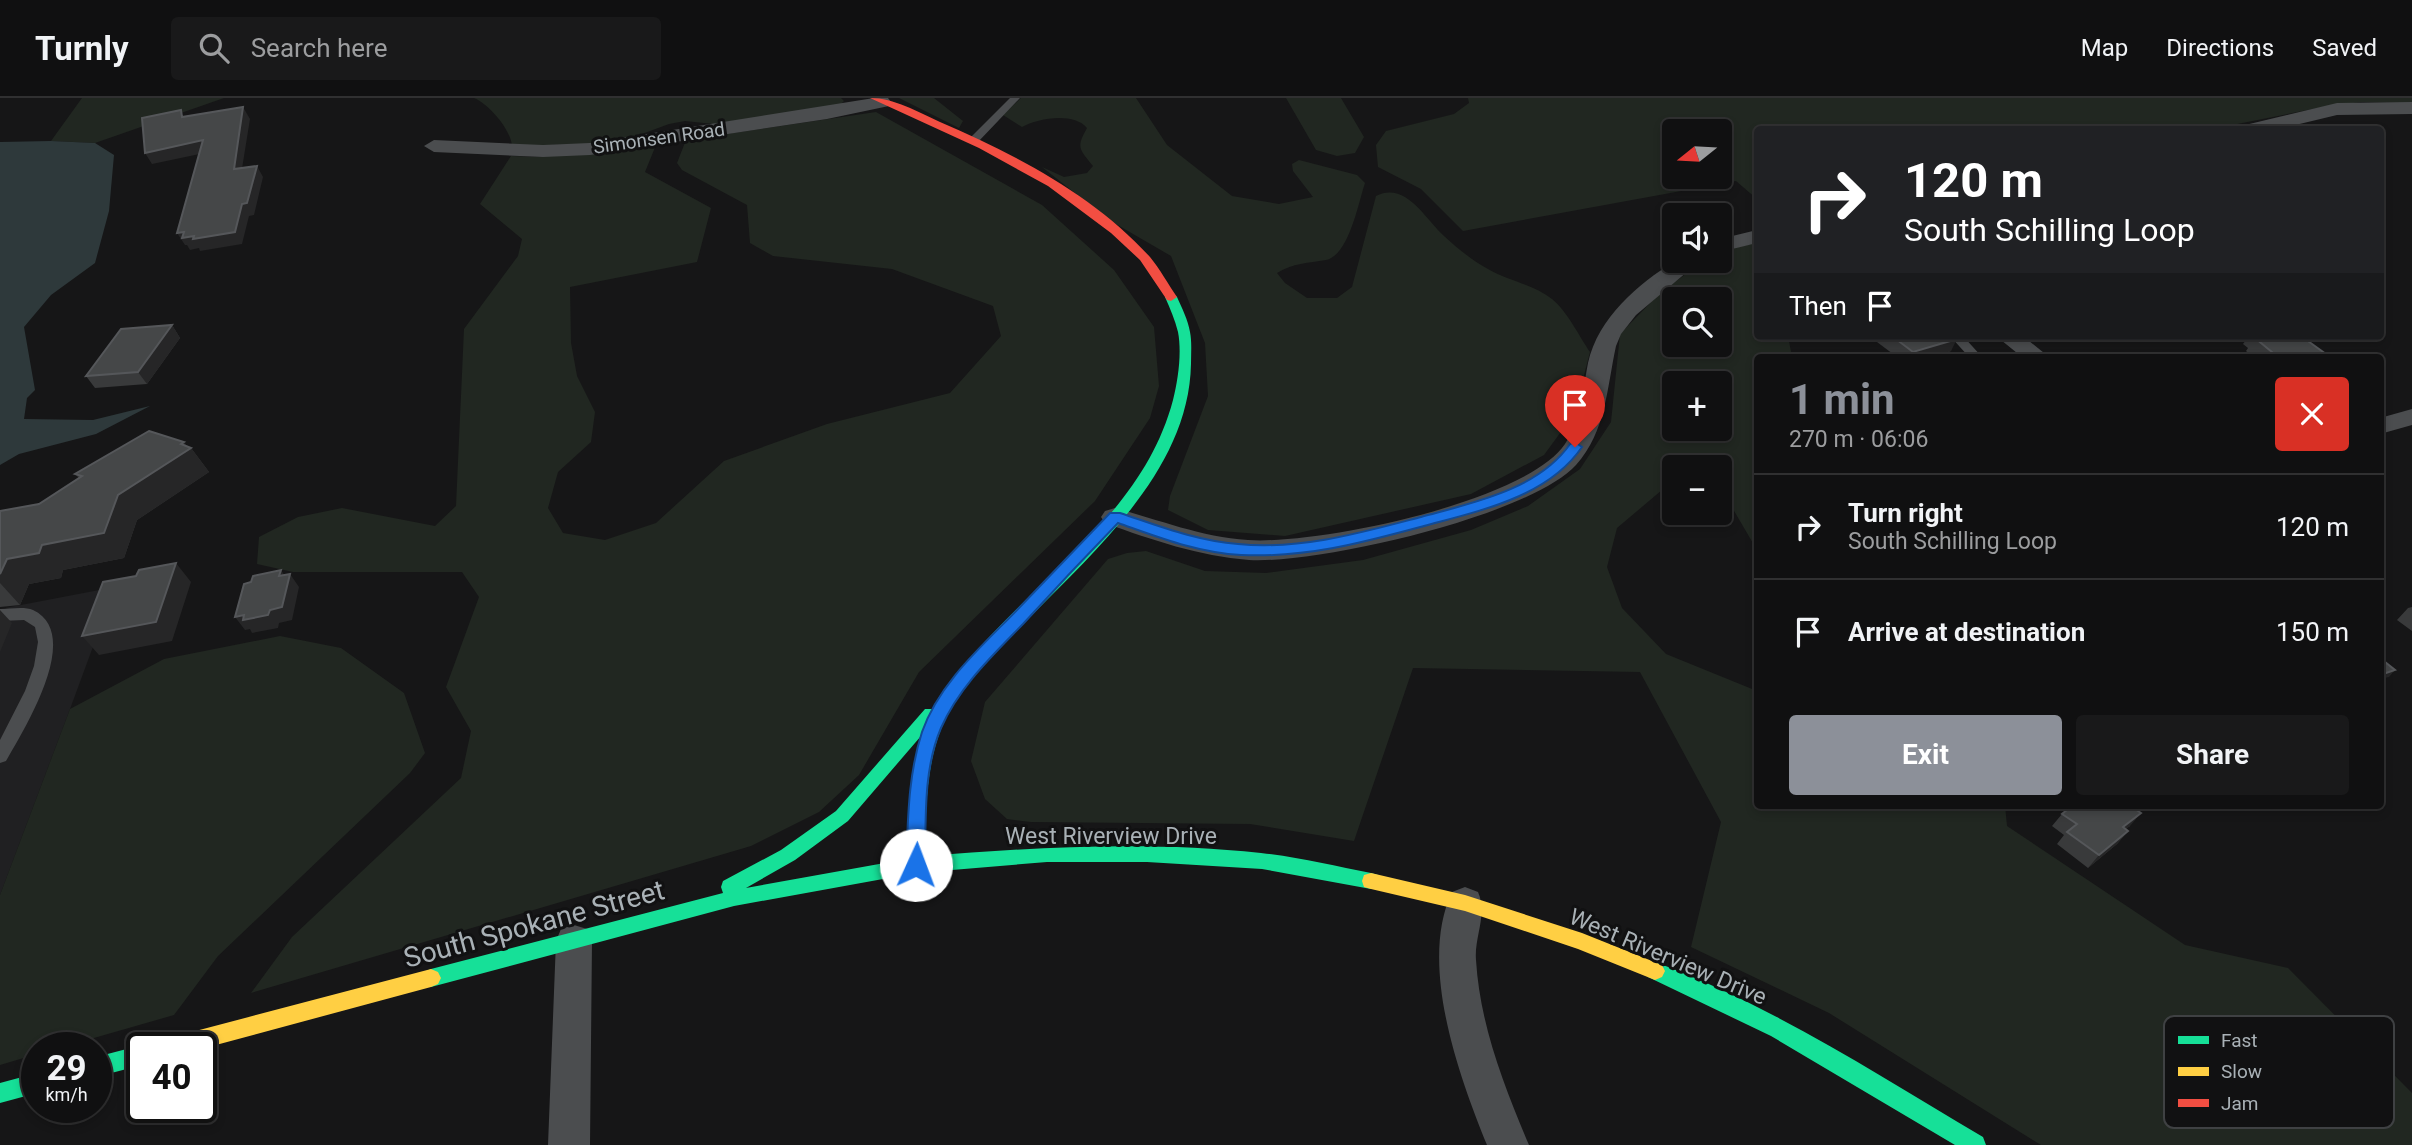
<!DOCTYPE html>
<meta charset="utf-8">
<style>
body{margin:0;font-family:Roboto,sans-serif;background:#19191a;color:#f1f3f6;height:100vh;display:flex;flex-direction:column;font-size:26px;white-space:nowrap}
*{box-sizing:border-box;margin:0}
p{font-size:23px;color:#9c9d9f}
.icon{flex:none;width:38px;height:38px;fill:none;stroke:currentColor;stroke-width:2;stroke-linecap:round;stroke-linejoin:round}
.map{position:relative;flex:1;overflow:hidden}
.side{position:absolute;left:1754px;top:256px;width:630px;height:455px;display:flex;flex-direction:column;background:#101011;border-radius:7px;box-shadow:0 4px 10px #0003,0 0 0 2px #303031}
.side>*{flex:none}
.guide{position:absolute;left:1754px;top:28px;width:630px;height:214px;border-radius:7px;box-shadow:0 4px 10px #0003,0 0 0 2px #303031;background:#202124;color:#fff;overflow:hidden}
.needle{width:46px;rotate:252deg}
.fabs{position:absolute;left:1662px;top:21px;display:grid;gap:14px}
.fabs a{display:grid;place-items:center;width:70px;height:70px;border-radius:7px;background:#101011;box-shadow:0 4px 10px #0003,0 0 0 2px #303031;font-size:35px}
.speed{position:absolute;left:21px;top:934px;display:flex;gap:14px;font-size:35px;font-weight:700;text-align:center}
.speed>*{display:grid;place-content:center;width:91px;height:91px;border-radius:50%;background:#101011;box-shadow:0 4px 10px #0003,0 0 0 2px #303031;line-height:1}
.speed small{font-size:18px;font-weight:400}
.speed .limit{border:4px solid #111;border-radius:10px;background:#fff;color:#111}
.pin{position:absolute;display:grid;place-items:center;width:60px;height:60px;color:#fff;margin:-72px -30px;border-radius:50% 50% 50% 0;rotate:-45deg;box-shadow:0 0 7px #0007}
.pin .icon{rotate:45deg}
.me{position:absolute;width:77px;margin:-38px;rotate:2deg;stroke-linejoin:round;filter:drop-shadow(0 0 5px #0008)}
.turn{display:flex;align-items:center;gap:24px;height:147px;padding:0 35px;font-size:32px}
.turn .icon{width:91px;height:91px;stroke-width:2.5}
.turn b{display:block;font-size:49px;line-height:60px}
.then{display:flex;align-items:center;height:66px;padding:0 35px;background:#0003;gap:14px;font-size:26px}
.round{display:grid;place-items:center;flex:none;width:74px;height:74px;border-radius:7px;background:#19191a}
.headline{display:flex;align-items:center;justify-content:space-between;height:119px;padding:0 35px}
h1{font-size:42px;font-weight:700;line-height:52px;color:#8c9099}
.button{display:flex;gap:14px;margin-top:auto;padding:14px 35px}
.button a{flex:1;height:80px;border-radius:7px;background:#8c9099;color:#fff;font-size:28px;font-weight:700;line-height:80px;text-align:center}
.button a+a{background:#19191a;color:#f1f3f6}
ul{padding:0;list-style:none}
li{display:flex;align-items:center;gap:21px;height:105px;padding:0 35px;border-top:2px solid #303031}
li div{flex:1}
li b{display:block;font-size:26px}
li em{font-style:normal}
header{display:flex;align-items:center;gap:42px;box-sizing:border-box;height:98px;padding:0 35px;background:#101011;border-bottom:2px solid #303031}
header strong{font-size:33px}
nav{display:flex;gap:38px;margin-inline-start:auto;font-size:24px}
.search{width:490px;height:63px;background:#19191a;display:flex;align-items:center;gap:18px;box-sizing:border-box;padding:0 24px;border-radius:7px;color:#9c9d9f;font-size:26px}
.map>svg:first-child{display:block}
</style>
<header>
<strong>Turnly</strong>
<div class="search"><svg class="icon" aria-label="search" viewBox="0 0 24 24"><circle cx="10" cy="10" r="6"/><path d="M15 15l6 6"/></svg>Search here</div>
<nav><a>Map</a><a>Directions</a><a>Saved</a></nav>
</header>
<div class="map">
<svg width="2412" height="1047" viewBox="0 0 2412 1047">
<rect width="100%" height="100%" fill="#161617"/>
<!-- built -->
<path fill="#202022" d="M115 489 70 611 0 797V511Z"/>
<!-- green -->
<path fill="#212721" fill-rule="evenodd" d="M82 0H224L95 45 51 43Z
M474 0H841L844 3 838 9 723 27 685 23 669 26 631 40 592 46 512 48C511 32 489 6 474 0Z
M899 0H934L963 23 959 30Z
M1021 0H1136L1167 47 1232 98 1279 106 1313 99 1293 73 1292 66 1299 62 1357 77 1365 85C1358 106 1349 157 1326 162 1308 165 1293 165 1277 175L1285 185 1307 200H1337L1352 189 1376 98C1406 83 1425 121 1444 138 1457 150 1473 163 1488 171 1508 183 1533 186 1552 201 1567 213 1579 238 1590 254L1574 316 1544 357 1471 396 1285 438 1208 432 1168 412 1170 398 1208 298 1205 245 1171 158 1109 122 1042 69 1064 79 1087 75 1093 68C1079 50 1076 50 1087 30 1074 14 1038 20 1022 29L1003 17Z
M1286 0H1341L1364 39 1355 55 1337 58 1316 52Z
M1468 0H2412V5L2361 4 2328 8 2212 31 1757 32V101L1736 83 1463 133 1421 91 1378 69 1376 47 1386 33 1454 16 1469 5ZM1675 33H1720V79H1675Z
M876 14 1042 107 1114 172 1154 229 1159 288 1150 320 1095 403 919 574 859 677 819 714 751 748 251 895 292 839 461 680 471 633 446 589 479 499 462 474H293L257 466 259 439 298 419 342 410 435 428 456 408 464 231 518 158 522 141 480 106 511 58 537 59 656 47 645 74 711 110 697 164 570 189 571 245 577 278 595 314 591 344 558 374 548 410 563 435 605 442 656 425 724 363 827 326 950 295 1001 238 993 208 892 171 773 158 750 145 747 107 682 72 677 65 686 42Z
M1757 145V238H1788L1792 259H1757V452L1730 406 1720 397V369H1675V381L1617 430 1607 469 1622 510 1666 556 1757 593V707H2005L2007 728 2185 847 2288 870 2412 995V1047H2041L1829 915 1691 849 1721 724 1640 574 1413 570 1354 743 1250 726 1031 724 1007 721 985 701 971 663 985 604 1108 461 1127 455 1146 453 1205 473 1266 475 1363 462 1471 432 1528 408 1580 371 1611 324 1620 236 1660 195 1702 164 1720 163V156L1738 149ZM1675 201H1720V247H1675ZM1675 285H1720V331H1675Z
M280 538 341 550 404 595 425 655 410 675 218 858 174 917 59 950H37V956L0 967V797L70 611 164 561Z"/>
<!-- water -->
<path fill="#2e393b" d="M51 43 95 45 114 57 109 113 95 165 51 197 24 229 35 292 27 300 24 321 93 322 150 308 96 336 19 356 0 367V44Z"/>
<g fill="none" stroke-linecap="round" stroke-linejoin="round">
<!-- lane -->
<path fill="#4b4d4f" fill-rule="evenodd" d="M1010 0H1020L978 44H970V40Z
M1950 238H1963L1982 259H1969Z
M0 511C10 511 24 508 33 512 84 536 24 631 6 663L0 665V642L25 593 34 568 38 544 35 529 24 522 0 523Z"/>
<!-- street -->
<path fill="#4b4d4f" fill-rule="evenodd" d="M874 0H888L891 4 889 8 827 21 590 57 543 59 434 54 424 48 434 42 543 47 590 45Z
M2412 4V16L2337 17 2274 32H2239L2241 28 2337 5Z
M1757 132V145L1720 154V141Z
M1675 163H1700L1636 217 1621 236 1616 248C1607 289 1606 334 1576 367 1529 418 1319 466 1249 462 1199 458 1152 442 1105 425L1101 419 1105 413 1115 410C1160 422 1201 439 1248 442 1317 447 1526 404 1565 346 1581 322 1583 291 1588 265 1598 220 1638 186 1675 163Z
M1996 238H2023L2049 259H2022Z
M2412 311V327L2380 336V320Z
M1465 789 1478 794C1488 816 1474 839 1476 862 1480 927 1504 988 1529 1047H1487C1459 978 1418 866 1452 794Z
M574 827 587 831 592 843 590 1047H548L556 843 561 831Z"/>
<!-- fast -->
<path fill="#16e098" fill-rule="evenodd" d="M1171 195 1177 199C1182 210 1188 222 1190 234 1192 244 1191 255 1191 266 1189 369 1100 448 1033 516 1002 547 967 578 947 618 925 661 926 711 925 758 1038 749 1148 743 1261 755 1298 759 1335 768 1371 775L1378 777 1380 783 1378 789 1371 791 1262 771 1147 764H1047L916 775 734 808 431 889 424 886 421 880 424 874 431 871 723 795 721 789 723 783 781 752 836 713 925 611H934C1000 498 1138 435 1173 302 1178 282 1182 255 1178 234 1175 222 1170 210 1165 199ZM921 638 912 680 907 761 746 790 795 762 848 723Z
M1655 864C1771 907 1877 976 1983 1039L1986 1047H1955L1771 938 1648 879 1645 873 1648 867Z
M142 947 149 950H142V967L96 979V959Z
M37 975V995L0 1005V985Z"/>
<!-- slow -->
<path fill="#ffcf43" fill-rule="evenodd" d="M1371 775 1465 797 1582 835 1662 867 1665 873 1662 879 1655 882 1578 851 1465 813 1371 791 1364 789 1362 783 1364 777Z
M431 871 438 874 441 880 438 886 431 889 201 951 159 950 162 943 169 940Z"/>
<!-- jam -->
<path fill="#f24e42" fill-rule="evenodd" d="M870 0C894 0 918 14 940 24 1015 56 1095 98 1150 159 1160 171 1168 186 1177 199L1171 203 1167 202 1140 162 1111 135 1048 88 979 50Z"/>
</g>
<!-- wall -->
<path fill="#393a3b" d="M172 227 180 240 147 286 95 290 86 278Z
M1869 238H1953L1951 253 1932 259H1897Z
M2249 238H2301L2330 259H2253L2246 253 2248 250 2243 246Z
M187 348 191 350 209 374 137 422 124 460 63 472 61 480 29 486 20 507 0 509V413L39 406 79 380 75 376Z
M2412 509V533L2397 522 2408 510Z
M2062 716 2130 728 2125 731 2128 733 2117 746 2088 770 2057 746 2064 737 2052 728Z"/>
<!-- shaded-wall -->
<path fill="#262627" d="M243 9 250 21 240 83 234 71Z
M203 42 209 54 152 66 145 55Z
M257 68 263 79 254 117 249 118 242 146 200 153 199 150 190 152 187 147H185L177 135Z
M172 227 180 240 147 286 138 274Z
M1957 241 1951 253 1932 259H1911L1913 254Z
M184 344 189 351 191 350 209 374 137 422 124 460 63 472 61 480 29 486 20 507 0 485V476L7 461 42 447 118 397Z
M176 465 191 484 172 543 99 557 82 538Z
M281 472 288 483 290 476 299 489 292 522 279 525 278 530 252 535 250 531 245 532 235 519 279 478Z
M0 512 12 525 0 554Z
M2395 572 2389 579 2380 581V577Z
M2141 715 2130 728 2112 742 2123 729Z
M2128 733 2117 746 2088 770 2099 757Z"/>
<!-- building -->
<path fill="#454748" stroke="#55575a" stroke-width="2" d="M243 9 234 71 257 68 247 105 242 106 235 134 193 141 194 138 182 140 184 134 177 135 203 42 145 55 142 20 181 12 182 19Z
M172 227 138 274 86 278 121 231Z
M1892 238H1953L1957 241 1913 254Z
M2258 238H2301L2330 259H2278L2255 240H2260Z
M149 333 184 344 181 346 191 350 118 397 104 435 42 447 39 455 7 461 0 476V413L39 406 82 378 75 376Z
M176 465 156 524 82 538 103 484 136 478 139 472Z
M281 472 279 478 290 476 282 509 270 512 268 517 243 522 244 517 235 519 244 486 251 484 253 478Z
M2380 560 2395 572 2380 577Z
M2073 707H2129L2141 715 2123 729 2128 733 2099 757 2067 734 2077 726 2062 716Z"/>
<!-- route -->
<path fill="#1a73e8" stroke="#114b97" stroke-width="2" d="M1575 344 1582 349C1548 399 1479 413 1424 428 1361 445 1307 460 1241 457 1198 455 1158 439 1118 425 1086 458 1054 492 1023 526 992 558 959 589 941 630 923 672 926 722 925 767L922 773 916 775 909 773 906 767C908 722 908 677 922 634 939 585 982 548 1017 512 1048 480 1079 447 1110 415H1120C1159 428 1197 443 1238 446 1301 452 1360 435 1421 419 1472 405 1538 392 1570 346Z"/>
<g text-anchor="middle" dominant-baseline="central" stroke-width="6" stroke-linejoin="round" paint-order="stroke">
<!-- far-street labels -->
<g font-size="19" fill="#a9b1b6" stroke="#111112">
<text transform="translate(659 40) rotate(-8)">Simonsen Road</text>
</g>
<!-- street labels -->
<g font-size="23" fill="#a9b1b6" stroke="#111112">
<text x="1111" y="738">West Riverview Drive</text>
<text transform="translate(1668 859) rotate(23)">West Riverview Drive</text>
</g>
<!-- near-street labels -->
<g font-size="28" fill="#a9b1b6" stroke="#111112">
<text transform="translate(534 826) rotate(-15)">South Spokane Street</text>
</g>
</g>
<!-- legend -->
<rect x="2164" y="918" width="230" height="112" rx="10" fill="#111112" stroke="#3f4143" stroke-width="2"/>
<rect x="2178" y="938" width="31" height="8" fill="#16e098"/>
<rect x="2178" y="969" width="31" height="9" fill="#ffcf43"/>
<rect x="2178" y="1001" width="31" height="8" fill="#f24e42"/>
<g font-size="19" fill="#a9b1b6">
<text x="2221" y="949">Fast</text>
<text x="2221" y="980">Slow</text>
<text x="2221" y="1012">Jam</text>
</g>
</svg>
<div class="fabs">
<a><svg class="needle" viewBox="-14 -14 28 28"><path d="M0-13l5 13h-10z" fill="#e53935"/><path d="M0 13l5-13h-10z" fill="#9c9d9f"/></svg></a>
<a><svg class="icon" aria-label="sound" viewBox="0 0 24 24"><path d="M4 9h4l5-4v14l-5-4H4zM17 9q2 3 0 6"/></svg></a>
<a><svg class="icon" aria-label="search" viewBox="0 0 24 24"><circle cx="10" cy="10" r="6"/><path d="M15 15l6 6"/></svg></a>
<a>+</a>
<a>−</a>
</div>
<div class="speed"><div>29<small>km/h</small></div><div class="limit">40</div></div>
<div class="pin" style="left:1575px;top:349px;background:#d93025"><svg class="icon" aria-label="arrive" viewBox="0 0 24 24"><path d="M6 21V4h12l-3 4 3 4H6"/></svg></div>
<svg class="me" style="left:916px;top:767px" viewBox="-20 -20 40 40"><circle r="19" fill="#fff"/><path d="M0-13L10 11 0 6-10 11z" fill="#1a73e8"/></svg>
<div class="guide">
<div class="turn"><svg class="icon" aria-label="right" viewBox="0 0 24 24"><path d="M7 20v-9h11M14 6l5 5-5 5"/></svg><div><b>120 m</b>South Schilling Loop</div></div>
<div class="then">Then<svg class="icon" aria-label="arrive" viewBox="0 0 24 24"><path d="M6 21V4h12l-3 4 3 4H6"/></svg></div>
</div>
<section class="side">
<div class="headline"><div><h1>1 min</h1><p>270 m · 06:06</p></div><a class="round" style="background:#d93025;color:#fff"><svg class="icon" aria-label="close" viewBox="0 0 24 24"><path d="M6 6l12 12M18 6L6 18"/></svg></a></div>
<ul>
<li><svg class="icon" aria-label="right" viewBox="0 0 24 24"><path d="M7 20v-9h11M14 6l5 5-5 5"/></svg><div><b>Turn right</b><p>South Schilling Loop</p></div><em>120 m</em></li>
<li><svg class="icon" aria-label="arrive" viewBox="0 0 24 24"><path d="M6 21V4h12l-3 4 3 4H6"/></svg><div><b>Arrive at destination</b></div><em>150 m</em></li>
</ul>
<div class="button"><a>Exit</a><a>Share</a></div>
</section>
</div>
